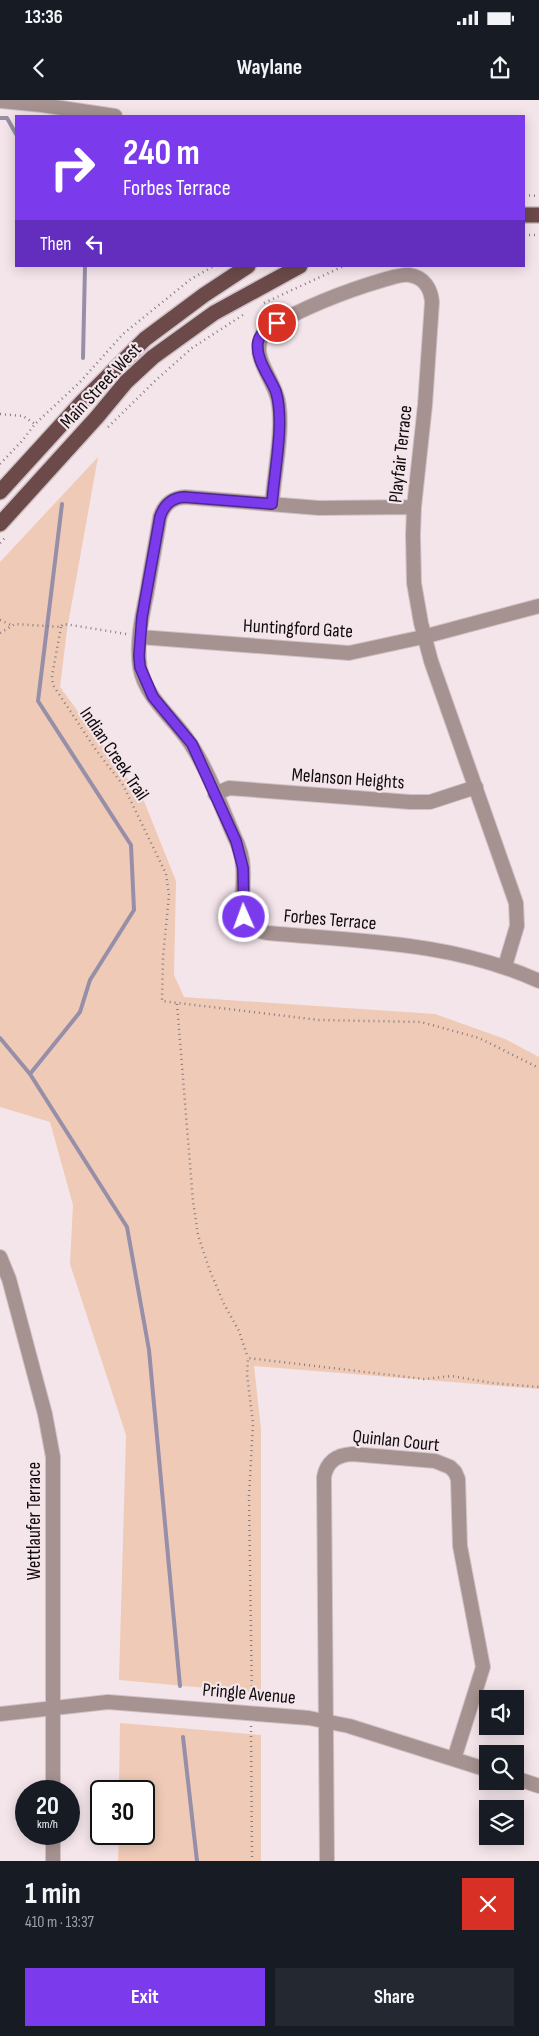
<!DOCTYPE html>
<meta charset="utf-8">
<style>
body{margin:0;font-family:"Sofia Sans Condensed",sans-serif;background:#242831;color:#f1f3f6;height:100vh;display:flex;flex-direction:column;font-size:19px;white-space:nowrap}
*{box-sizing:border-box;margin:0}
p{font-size:16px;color:#9ea1a6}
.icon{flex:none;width:28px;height:28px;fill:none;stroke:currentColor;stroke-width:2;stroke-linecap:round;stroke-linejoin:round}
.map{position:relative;height:1761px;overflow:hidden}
.sheet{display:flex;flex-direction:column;background:#171b24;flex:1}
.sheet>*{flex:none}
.guide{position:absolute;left:15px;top:15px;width:510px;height:152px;border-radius:0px;box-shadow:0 2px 12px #0003;background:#7c3aed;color:#fff;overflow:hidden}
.tools{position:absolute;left:479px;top:1590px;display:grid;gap:10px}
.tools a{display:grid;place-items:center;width:45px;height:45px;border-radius:0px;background:#171b24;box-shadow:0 2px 12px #0003;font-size:25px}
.speed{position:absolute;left:15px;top:1680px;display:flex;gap:10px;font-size:25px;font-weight:700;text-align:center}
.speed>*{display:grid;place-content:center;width:65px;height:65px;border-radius:50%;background:#171b24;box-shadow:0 2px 12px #0003;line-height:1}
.speed small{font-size:12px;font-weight:400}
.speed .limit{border:2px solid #111;border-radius:8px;background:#fff;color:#111}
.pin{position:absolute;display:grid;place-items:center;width:42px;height:42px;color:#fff;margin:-21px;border:2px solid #fff;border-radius:50%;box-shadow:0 1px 5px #0007}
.me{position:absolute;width:55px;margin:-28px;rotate:358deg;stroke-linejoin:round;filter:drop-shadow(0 0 4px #0008)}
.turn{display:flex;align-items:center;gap:18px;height:105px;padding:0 25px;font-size:22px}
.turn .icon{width:65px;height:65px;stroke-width:2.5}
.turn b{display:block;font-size:35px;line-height:42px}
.then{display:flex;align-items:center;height:48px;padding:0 25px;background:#0003;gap:10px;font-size:19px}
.round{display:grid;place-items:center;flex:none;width:52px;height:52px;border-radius:0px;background:#242831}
.summary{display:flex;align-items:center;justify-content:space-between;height:85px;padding:0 25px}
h1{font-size:30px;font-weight:700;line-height:38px}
.primary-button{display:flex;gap:10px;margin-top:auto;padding:10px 25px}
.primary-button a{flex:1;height:58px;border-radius:0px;background:#7c3aed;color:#fff;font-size:20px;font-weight:700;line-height:58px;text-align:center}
.primary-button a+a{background:#242831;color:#f1f3f6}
.status{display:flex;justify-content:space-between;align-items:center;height:35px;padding:0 25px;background:#171b24;direction:ltr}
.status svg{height:14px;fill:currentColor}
header{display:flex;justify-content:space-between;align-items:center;height:65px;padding:0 25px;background:#171b24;font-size:22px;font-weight:700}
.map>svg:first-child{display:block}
</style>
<div class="status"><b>13:36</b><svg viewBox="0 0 49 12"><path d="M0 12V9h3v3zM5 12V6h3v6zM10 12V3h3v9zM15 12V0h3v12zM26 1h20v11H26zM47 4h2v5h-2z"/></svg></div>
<header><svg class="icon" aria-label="back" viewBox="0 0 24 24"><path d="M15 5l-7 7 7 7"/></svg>Waylane<svg class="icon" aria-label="share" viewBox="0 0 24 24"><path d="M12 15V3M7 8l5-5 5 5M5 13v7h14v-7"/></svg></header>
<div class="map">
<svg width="539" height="1761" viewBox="0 0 539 1761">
<rect width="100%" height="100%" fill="#f4e5ea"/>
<!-- green -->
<path fill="#efcab7" d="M98 357 67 530 60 587 144 701 176 781 174 875 184 897 435 914 505 939 539 957V1289L254 1266 261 1329V1593L119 1580 126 1335 70 1164 73 1105 50 1022 0 1007V462Z
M120 1623 261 1635V1761H118L119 1734H144V1691H119Z"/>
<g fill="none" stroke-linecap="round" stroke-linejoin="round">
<!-- stream -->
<path stroke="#978ea8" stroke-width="4" d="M0 18H7L16 34
M83 258 85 166
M0 938 30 974 127 1127 149 1250 180 1586
M30 974 80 912 90 880 134 810 131 745 38 601 62 404
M183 1637 197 1761"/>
<!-- minor casing -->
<g stroke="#cfc2c6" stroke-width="16">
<path id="minor" d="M0 1 42 5 115 16
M272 404C274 373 284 329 278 300 272 274 247 255 266 229 303 208 342 192 383 180 391 178 401 174 409 175 424 177 431 189 432 202L425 305 414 407 413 435 414 483 421 523 431 561 516 803 517 826 505 866
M414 407 319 408 185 397C171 398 164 405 160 417 156 442 151 467 147 492 142 516 136 544 140 568 146 599 174 618 190 643 208 670 221 706 234 736 239 746 243 757 243 769 245 795 232 828 268 833 360 841 454 842 539 881
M140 537 349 553 423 537 539 506
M215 694 229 688 410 702H430L476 687
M0 1157 9 1179 45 1314 53 1357V1691
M0 1614 108 1602 309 1618 349 1626 488 1670
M515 1678 539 1686
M53 1761V1734
M327 1761 324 1377C327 1361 337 1355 352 1354L435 1361 450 1367 455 1372 458 1379 460 1446 483 1567 454 1659"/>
</g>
<!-- major casing -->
<g stroke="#cfc2c6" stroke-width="18">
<path id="major" d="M524 115H539
M0 392 82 302 145 239 204 195 248 166
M0 424 97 317 126 282 153 257 214 213 300 166"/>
</g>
<!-- path -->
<path stroke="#867c7f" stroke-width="2.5" stroke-dasharray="1 4" stroke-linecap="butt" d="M524 95 539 96
M524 135H539
M264 203 344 166
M0 314 23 316 35 324
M108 327 156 280 192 248 246 213
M0 364 22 341 35 324 80 282 123 234 191 179 214 166
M0 443 6 437
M0 520 11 525
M61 527 52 576 53 585 96 650 123 685 166 774 169 795 163 857 162 901 319 920 421 922 479 938 539 968
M0 533 15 524 61 527 63 524 71 525 126 534
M177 904 193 1101 198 1135 210 1171 224 1204 239 1231 248 1258
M252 1601 249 1396 253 1323 247 1274 248 1258 424 1279 452 1276 492 1283 539 1287
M251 1626 252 1761"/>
<!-- minor -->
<use href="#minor" stroke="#a59291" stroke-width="14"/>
<!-- major -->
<use href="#major" stroke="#6b4a49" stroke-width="15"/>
</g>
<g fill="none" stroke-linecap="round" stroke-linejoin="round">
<!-- route casing -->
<g stroke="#51269a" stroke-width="12">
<path id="route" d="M244 817 243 768 236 741 192 644 153 597 140 567 139 556 142 517 160 417C164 405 171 398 184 397L272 404C274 372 285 322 276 292 270 277 255 259 258 242 260 232 269 228 277 223"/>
</g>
<!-- route -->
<use href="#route" stroke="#7c3aed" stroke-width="9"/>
</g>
<g text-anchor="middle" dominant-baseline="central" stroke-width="4.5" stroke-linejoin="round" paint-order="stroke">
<!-- street labels -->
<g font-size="19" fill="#0f0a0c" stroke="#f4e5ea">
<text transform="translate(101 286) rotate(-47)">Main Street West</text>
<text transform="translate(401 354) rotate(-84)">Playfair Terrace</text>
<text transform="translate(298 529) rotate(3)">Huntingford Gate</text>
<text transform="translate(114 654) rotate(56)">Indian Creek Trail</text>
<text transform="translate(348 679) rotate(4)">Melanson Heights</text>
<text transform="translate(330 820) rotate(5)">Forbes Terrace</text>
<text transform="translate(396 1341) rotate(6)">Quinlan Court</text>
<text transform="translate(34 1421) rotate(-90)">Wettlaufer Terrace</text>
<text transform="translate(249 1594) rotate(5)">Pringle Avenue</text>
</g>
</g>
</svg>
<div class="tools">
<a><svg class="icon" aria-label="sound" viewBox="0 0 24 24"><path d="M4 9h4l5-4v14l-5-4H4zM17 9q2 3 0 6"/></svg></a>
<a><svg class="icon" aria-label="search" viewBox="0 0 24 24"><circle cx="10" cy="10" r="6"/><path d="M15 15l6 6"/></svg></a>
<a><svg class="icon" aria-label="layers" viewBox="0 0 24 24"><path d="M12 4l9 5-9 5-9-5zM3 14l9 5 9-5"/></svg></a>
</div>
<div class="speed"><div>20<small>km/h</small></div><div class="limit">30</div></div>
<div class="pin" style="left:277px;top:223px;background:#d93025"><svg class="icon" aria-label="arrive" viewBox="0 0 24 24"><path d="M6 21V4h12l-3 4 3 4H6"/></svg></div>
<svg class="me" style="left:244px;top:817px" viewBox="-20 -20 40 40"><circle r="17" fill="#7c3aed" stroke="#fff" stroke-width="3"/><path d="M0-11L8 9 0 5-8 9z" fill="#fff"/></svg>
<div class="guide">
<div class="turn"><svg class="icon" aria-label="right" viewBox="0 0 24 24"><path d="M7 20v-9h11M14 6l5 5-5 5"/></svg><div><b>240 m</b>Forbes Terrace</div></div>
<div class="then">Then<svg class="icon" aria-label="left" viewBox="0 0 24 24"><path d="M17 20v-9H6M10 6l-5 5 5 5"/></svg></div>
</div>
</div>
<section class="sheet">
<div class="summary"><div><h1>1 min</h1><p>410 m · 13:37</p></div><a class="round" style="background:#d93025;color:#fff"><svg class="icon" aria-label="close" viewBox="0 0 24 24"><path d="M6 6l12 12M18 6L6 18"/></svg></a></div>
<div class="primary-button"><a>Exit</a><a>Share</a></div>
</section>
